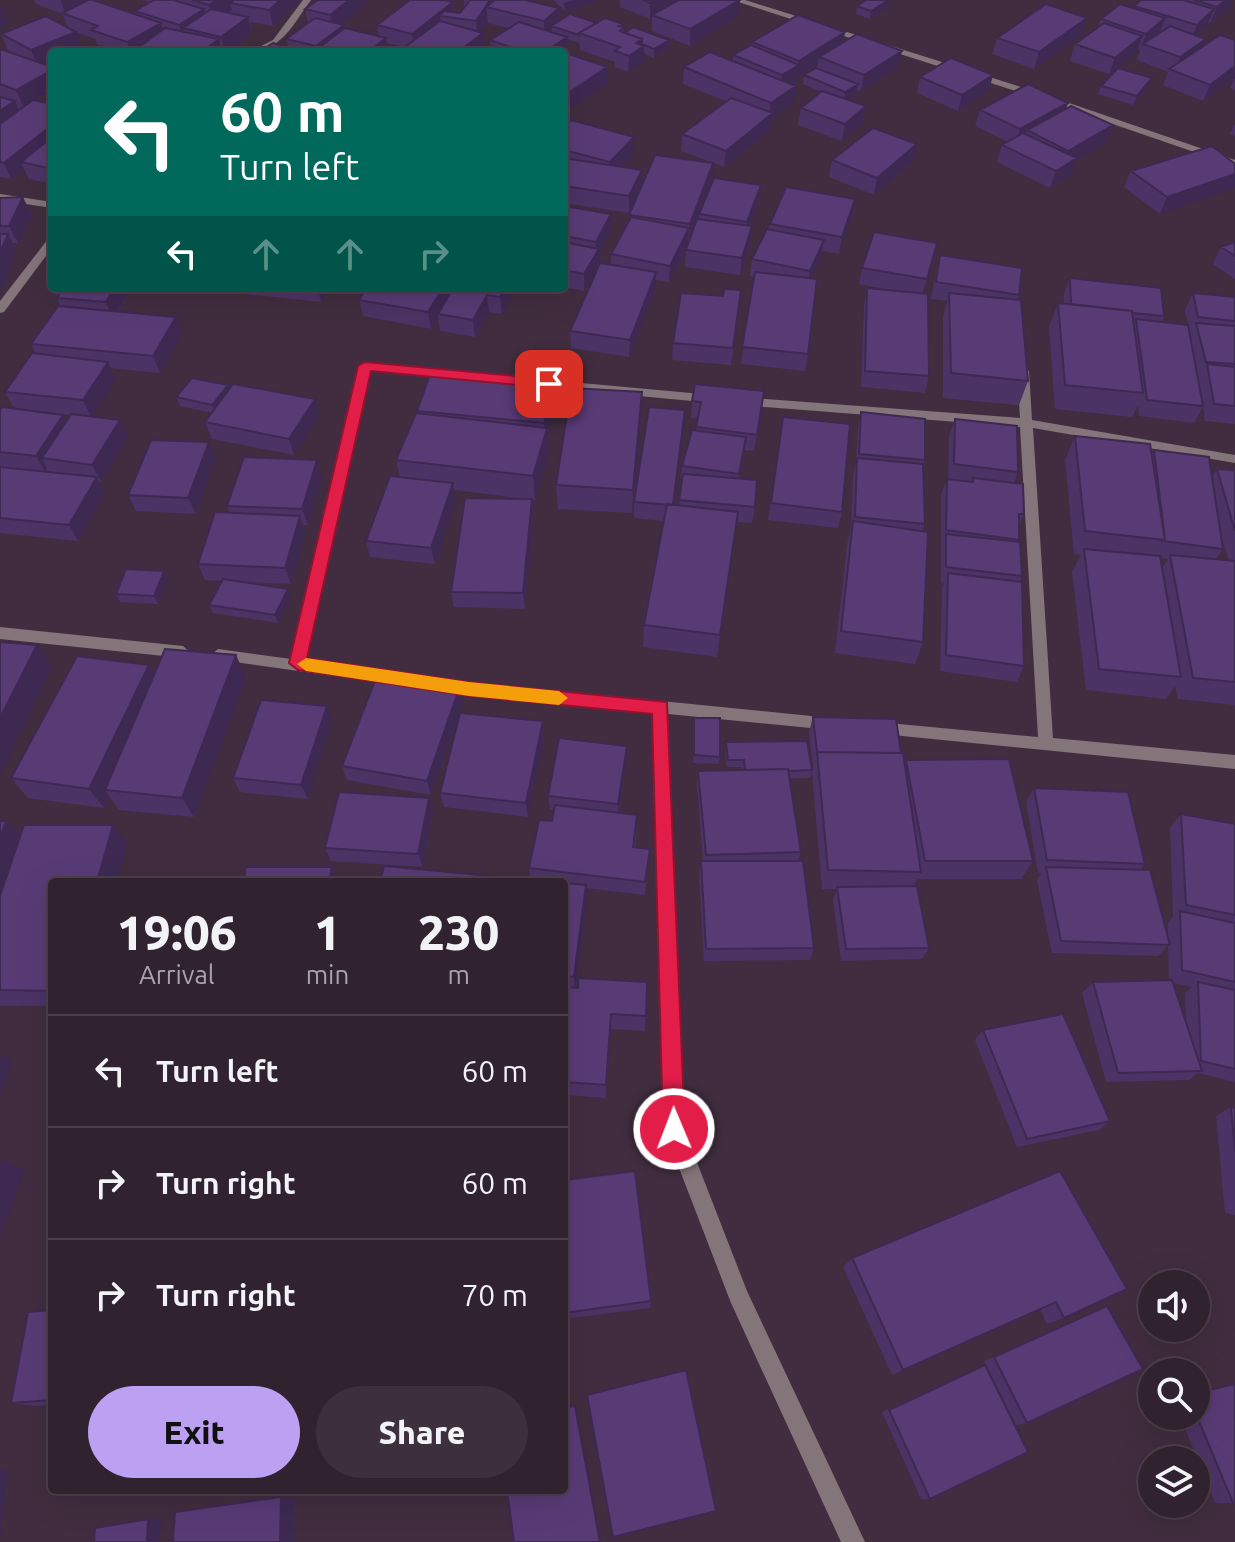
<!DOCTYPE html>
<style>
body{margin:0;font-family:Ubuntu,sans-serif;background:#3d2f3b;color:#f1f3f6;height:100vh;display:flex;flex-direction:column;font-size:30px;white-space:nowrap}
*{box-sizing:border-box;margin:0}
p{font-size:26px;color:#a8a4aa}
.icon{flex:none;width:44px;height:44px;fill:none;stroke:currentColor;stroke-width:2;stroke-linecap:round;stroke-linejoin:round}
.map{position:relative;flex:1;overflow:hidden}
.drawer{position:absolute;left:48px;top:878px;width:520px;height:616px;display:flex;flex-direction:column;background:#31222f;border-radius:8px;box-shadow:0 8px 32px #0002,0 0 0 2px #4c3f4b}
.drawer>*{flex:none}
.guide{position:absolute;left:48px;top:48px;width:520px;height:244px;border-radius:8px;box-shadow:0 8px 32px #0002,0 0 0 2px #4c3f4b;background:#00695c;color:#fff;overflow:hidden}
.buttons{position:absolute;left:1138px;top:1270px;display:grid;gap:16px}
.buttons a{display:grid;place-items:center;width:72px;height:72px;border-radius:50%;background:#31222f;box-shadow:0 8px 32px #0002,0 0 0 2px #4c3f4b;font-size:40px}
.pin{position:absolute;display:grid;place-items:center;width:68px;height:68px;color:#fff;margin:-34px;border-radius:16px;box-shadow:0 4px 12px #0006}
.me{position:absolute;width:88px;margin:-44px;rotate:359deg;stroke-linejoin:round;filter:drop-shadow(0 0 6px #0008)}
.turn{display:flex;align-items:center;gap:28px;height:168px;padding:0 40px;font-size:36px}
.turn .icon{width:104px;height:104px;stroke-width:2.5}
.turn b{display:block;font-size:56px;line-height:68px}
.lanes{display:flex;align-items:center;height:76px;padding:0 40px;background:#0003;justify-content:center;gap:40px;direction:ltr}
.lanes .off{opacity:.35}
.eta{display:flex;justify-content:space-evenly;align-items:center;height:136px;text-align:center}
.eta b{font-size:48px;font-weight:800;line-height:56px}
.button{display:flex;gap:16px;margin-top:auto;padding:16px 40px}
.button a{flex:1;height:92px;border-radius:48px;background:#bca0f2;color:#111;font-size:32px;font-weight:800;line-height:92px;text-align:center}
.button a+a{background:#3d2f3b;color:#f1f3f6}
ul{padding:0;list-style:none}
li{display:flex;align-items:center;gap:24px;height:112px;padding:0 40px;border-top:2px solid #4c3f4b}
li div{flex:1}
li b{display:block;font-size:30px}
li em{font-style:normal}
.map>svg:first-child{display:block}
</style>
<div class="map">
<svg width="1235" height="1542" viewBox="0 0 1235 1542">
<rect width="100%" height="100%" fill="#412d3f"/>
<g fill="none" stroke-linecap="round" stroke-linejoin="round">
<!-- minor -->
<path fill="#83757a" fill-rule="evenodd" d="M303 0H311C294 23 281 52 249 52L273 40Z
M732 0H745L1040 93 1235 160V166L1034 97Z
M0 194 52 202V208L0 200Z
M52 238V248L4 312 0 313V301L48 239Z
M365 362 451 370 457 374 451 378 370 370 306 661 398 673 406 679 398 685 213 659 211 655 218 649 291 659 359 366Z
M1023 367 1029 371 1032 420 1235 455V463L1033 428 1053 738 1235 755V769L872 733 870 728 872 723 878 722 1038 737 1020 427 740 405 734 401 740 397 1020 418 1017 371Z
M537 379 713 395 719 399 713 403 533 386V380Z
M0 627 183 646 190 652 183 658 0 639Z
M440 679 831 718 836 720 839 724 836 728 831 730 668 714 684 1129 747 1291 865 1542H841L731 1303 664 1129 652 712 440 691 432 685Z"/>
</g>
<!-- wall -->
<path fill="#4c3365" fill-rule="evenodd" d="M34 0H96L95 1 136 15 135 11 150 2 142 0H301L273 26 250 22 252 33 228 52H89L98 46 95 39 76 32 82 48 72 52H52V60L43 64 52 67V184L29 179 24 169 11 179 0 177V49L19 56 8 50 1 34 68 27 62 14 36 4ZM46 93 50 103 34 100Z
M464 0H525L559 8 560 21 597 23 623 28 625 32 669 40V48L654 58 644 53V62L628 72 615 67V62L580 50 579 43 567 39V54L564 52H398L404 47 387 43 388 52H259L288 47 286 39 308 23 305 9 371 1 341 24 344 25 345 28 379 37 377 25 453 2 454 13H460L464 8ZM488 22V23L509 28 490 40 491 48 485 46 480 32Z
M553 0H596V3L565 11Z
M620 0H740L738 16 690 46 652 31V18L650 19 620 7Z
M890 0 889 7 870 19 856 14 857 6Z
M1141 0H1233L1229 9 1210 23H1208L1197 35 1204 46 1235 40V78L1203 101 1163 85 1168 72 1137 60 1140 50 1138 49 1137 52 1109 74 1070 61 1075 44 1098 27 1101 19 1133 8Z
M845 32 843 42 898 67 861 91 857 90 856 93 846 99 866 106 863 123 842 141 798 125 801 108 822 92 803 84 804 75 817 68 818 64 797 77V81L792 84 794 102 773 117 771 129 724 167 681 151 682 134 726 101 683 84 684 67 733 61V55L752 45V42Z
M1082 34 1034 69 992 54 997 38Z
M920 77 989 91 958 111 917 93Z
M1152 78 1149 86 1133 105 1098 94 1101 86Z
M1235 78V90L1230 88Z
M1066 108 1107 142 1076 160 1071 175 1050 188 997 162 1002 145 1008 142 975 126 980 110Z
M1235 124V136L1230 134Z
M564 127 634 137V153L621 167 642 185 712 180 697 219H699V214L759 202 750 226V243L740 275 685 267 686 250 669 282 656 280V289L629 357 571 348 570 331 598 267 584 291 564 287V206L611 214V231L599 254V266L611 265V254L629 222V213L564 203Z
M1212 146 1160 214 1124 187 1131 171Z
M832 160 914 161 874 195 829 177Z
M0 198 31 214 18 243H12L16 250 0 291Z
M855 199 852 216 839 254 822 251 821 257 811 278 808 354 805 371 741 364 754 277 750 276 752 259 769 229 770 224Z
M1235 242V279L1213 264 1221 247Z
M937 243 923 293 929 376 925 393 861 387 864 305 867 288 891 290 859 284 862 268Z
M940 255 1019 295 1018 299 1028 381 1019 405 943 398V317L947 301 931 299 936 272Z
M1070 278 1164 316 1162 322 1188 325 1185 310 1193 293 1235 297V424L1205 421 1203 407 1194 423 1139 416 1138 405 1132 417 1055 409 1049 327 1058 303 1064 304V294Z
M54 288H131L118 312 176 317 182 334 160 373 111 368 116 379 91 416 120 420 128 436 101 481H99L105 493 78 541 0 533V410L63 415 66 422 71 415 14 408 5 392 36 354 31 344 60 306Z
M205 288H329L321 302 205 290Z
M516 288 502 314 489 312 475 337 440 331 438 317 431 329 363 316 359 300Z
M545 288H563L560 293 546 290Z
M741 290 731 365 672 360 673 343Z
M556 381 557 398 548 432 549 452 535 500 454 490 456 499 435 564 370 557 366 541 400 477 396 460 418 413 417 411Z
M228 385 229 389 319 416 294 455 212 439 205 422 212 413 180 406 176 397Z
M764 391 754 451 744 450 739 479 755 507 752 523 736 522 717 657 643 647 644 625 664 521 634 518V502L685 410 674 505H679L682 466 696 430 698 419 691 418 692 401Z
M642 392V416L632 513 558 509 556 485Z
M861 412 925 460 923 466 925 524 922 531 923 642 915 664 835 653 847 545 851 527 853 475 856 462 858 429Z
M783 417 842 512 838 528 768 520Z
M955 419 1018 472 1014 483 1024 514 1019 525V540L1018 542 1022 576 1020 582 1024 666 1017 682 940 671 942 589 944 584 941 583V495L947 479H948L949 436Z
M1075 436 1151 454 1154 450 1212 476 1217 469 1235 470V705L1178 699 1175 686 1166 699 1086 690 1072 572 1081 555 1074 554 1065 460ZM1220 532 1229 561 1216 559 1223 549ZM1160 558 1168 559 1162 569Z
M209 442 215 458 196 514 136 511 128 495Z
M322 477 308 525H303L305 532 291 584 240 582 291 597 278 623 213 613 209 605 222 581 205 580 198 564 230 513 227 506Z
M533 516 525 609 454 607 451 592Z
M168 579 158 604 120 602 116 594Z
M154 674 246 677 194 817 119 810 109 796 104 808 28 798 11 778Z
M460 686 463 701 431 795 347 780 342 766Z
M327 706 332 721 308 799 240 792 233 778Z
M813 717 901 753 905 763 906 760 1033 861 1021 879H917L914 886 929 948 922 959 841 961 833 900 837 889H822L812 772 813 766 809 732Z
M694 718 720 757 719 764 693 763Z
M543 721 544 736 528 817 444 807 440 793Z
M726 742 812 770 810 778H790L801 852 798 861 814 948 810 960 704 961 699 874 701 861H703L697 785 698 771 743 770 742 767H727L725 749Z
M627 760 619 813 637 828 635 847 650 849 645 895 586 888 587 903 576 988 647 982 645 1031 611 1029 606 1098 564 1095V882H380L531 880 529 868 552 821 554 810 550 809 548 796Z
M1034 788 1145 864 1140 870 1168 939V923L1173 917 1170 827 1181 814 1235 824V1082L1198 1073 1189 1080 1106 1082 1082 993 1093 982 1169 980 1168 946 1158 956 1052 953 1037 880 1042 873H1038L1026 802ZM1173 983 1192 987 1185 993 1186 1022Z
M433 811 423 867 331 861 325 848Z
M0 821H6L20 836 113 825 128 844 52 882V1006H0Z
M983 1030 1110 1121 1099 1130 1017 1147 975 1040Z
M1231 1107 1235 1108V1215L1225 1213 1216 1116Z
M1060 1171 1064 1318 1047 1324 1040 1309 892 1375 843 1267 852 1258Z
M564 1180 651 1301 650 1308 564 1319Z
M1107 1306 1027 1423 1016 1425 984 1361Z
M52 1310V1405L35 1406 11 1403Z
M985 1365 930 1499H921L882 1412 975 1369Z
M1235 1383V1503H1215L1180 1416H1196V1392Z"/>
<!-- shaded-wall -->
<path fill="#3e2952" d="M61 0H96L66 15Z
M217 0H248L230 3 232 10 214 21 209 5Z
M280 0H301L273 26 269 10Z
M349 0 371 1 333 31 330 15Z
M490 0H503L486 7 488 22 477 37 476 21Z
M575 0H596V3L565 11 564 3Z
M656 0H686L652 15V18L650 19V3Z
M740 0 738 16 690 46V29Z
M890 0 889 7 870 19 871 11Z
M1226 0H1233L1229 9 1210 23 1217 7Z
M453 2 454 18 440 16 442 28 415 50 412 34Z
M2 7 9 23 0 28V8Z
M559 8 560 24 551 26 552 32 545 37 544 21Z
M204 9 209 25 183 28 186 39 184 41 179 25Z
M1214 9 1207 25 1190 41 1197 25Z
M248 17 252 33 228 52H225L221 37Z
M1087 18 1082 34 1034 69 1039 52Z
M1165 18 1159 35 1143 44 1140 50 1146 34Z
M161 23 166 39 135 50 136 52H130L127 42Z
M344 25 347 41 317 49V52L316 46Z
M76 32 82 48 72 52H52V60L38 67 31 50Z
M845 32 842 48 819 57 818 64 797 77V81L780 92 782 75 799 65V61Z
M483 33 485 49 481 52H458Z
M1142 36 1137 52 1109 74 1115 58Z
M567 37V54L564 56V52H545Z
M386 38 388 52H368Z
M219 39 222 52H202Z
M642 39V48L644 46V62L628 72 629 56 636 43Z
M1206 39 1200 55 1174 71 1180 57Z
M669 40V48L654 58V49Z
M902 51 898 67 861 91 864 75Z
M1235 66V78L1203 101 1210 85Z
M607 67V84L564 113V96Z
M52 70V90L44 88 46 93 23 106 16 90Z
M993 75 989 91 958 111 962 95Z
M1152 78 1149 86 1133 105 1137 96Z
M858 84 856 93 844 101 845 92Z
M796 86 794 102 773 117 771 129 724 167 726 151 769 116 771 103Z
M15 101 22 117 0 133V111Z
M1068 103 1063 119 1027 130 1023 141 1015 146 1020 129Z
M866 106 863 123 842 141 845 124Z
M52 125V147L21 162 24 169 11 179 4 163Z
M1113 125 1107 142 1076 160 1071 175 1050 188 1056 171 1063 167 1068 151Z
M634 137V153L610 179V162Z
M917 144 914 161 874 195 877 178Z
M713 163 712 180 689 241 690 224Z
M642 170V187L629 213V196Z
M1235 174V188L1160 214 1167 197Z
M761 185 759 202 745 239 747 222Z
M23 197 31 214 18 243 9 226Z
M855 199 852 216 839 254 842 237Z
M611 214V231L599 254V266L584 291V274L596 254V242Z
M752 226 750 243 740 275 742 258Z
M689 228 688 245 669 282 670 266Z
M8 234 16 250 0 291V253Z
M824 240 821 257 807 288 810 271Z
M656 272V289L629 357 630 340Z
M114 288H131L113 319 106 302Z
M318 288H329L321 302Z
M443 288H454L438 314V317L431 329 428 312Z
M505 288H516L502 314 500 297Z
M487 295 489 312 475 337 473 320Z
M176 317 182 334 160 373 153 356Z
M108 362 116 379 91 417 83 400Z
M556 381 557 398 548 432 549 452 535 500 533 476 545 435 544 423Z
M228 385 231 394 216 413 212 405Z
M642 392V416L632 513 633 490Z
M315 399 319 416 294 455 289 439Z
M685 410 684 427 672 522 673 506Z
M63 415 71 432 42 458 47 469 45 472 36 456Z
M120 420 128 436 101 481 92 465Z
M209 442 215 458 196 514 188 498Z
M317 460 322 477 308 525 302 509Z
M97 477 105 493 78 541 69 525Z
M453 483 456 499 435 564 431 548Z
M532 499 533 516 525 609 523 593Z
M300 516 305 532 291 584 285 568Z
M164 571 168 579 158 604 154 596Z
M288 589 291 597 278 623 275 615Z
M37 645 52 667 0 774V718Z
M236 655 246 677 194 817 182 798Z
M149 665 162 687 105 790 109 796 104 808 89 789Z
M460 686 463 701 431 795 427 781Z
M327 706 332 721 308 799 301 785Z
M543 721 544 736 528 817 526 803Z
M627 746V760L618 817V804Z
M429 798 433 811 423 867 418 854Z
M6 821 24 840 0 915V839Z
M113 825 128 844 117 882H97Z
M332 867 339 882H329Z
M586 885 587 903 575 993 574 977Z
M611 1014V1029L606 1098V1085Z
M0 1053 11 1061 0 1098Z
M2 1159 24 1170 0 1237V1165Z
M575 1406 576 1408 601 1542H600Z
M0 1470H8L0 1538Z
M281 1497H295L293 1542H280Z
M161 1518 160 1542H147L148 1519Z"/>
<!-- building -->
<path fill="#583b75" stroke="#3e2952" stroke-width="2" d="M88 0H93L161 23 127 42 91 30 98 26 62 13Z
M154 0H173L204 9 179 25 135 11Z
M192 0H217L209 5Z
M234 0H280L269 10 230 3Z
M318 0H349L330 15 305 9Z
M410 0H444L453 2 412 34 377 25Z
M470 0H490L476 21 440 16 444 11 460 13Z
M495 0H525L559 8 544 21 486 7Z
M643 0H656L650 3Z
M679 0H740L690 29 652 15Z
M866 0H889L871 11 857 6Z
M1141 0H1183L1214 9 1197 25 1134 6Z
M1194 0H1226L1217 7Z
M1046 4 1087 18 1039 52 997 38Z
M1120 4 1165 18 1146 34 1101 19Z
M211 9 248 17 221 37 183 28Z
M570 14 597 23 579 33V35L551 26Z
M798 15 845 32 799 61 752 42Z
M46 16 76 32 31 50 1 34Z
M315 18 344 25 316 46 286 39Z
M605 18 623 24 619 26 625 28 620 31 642 39 636 43 644 46 629 56 615 51 620 47 579 33Z
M440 21 483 33 458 52H398Z
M519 22 567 37 545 52H524L490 40Z
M1104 23 1142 36 1115 58 1075 44Z
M1170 26 1206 39 1180 57 1143 44Z
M633 27 669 40 654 49 642 44V39L625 33Z
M165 28 219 39 202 52H143L135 50Z
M345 28 386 38 368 52H330L317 49Z
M857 34 902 51 864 75 819 57Z
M1220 35 1235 40V66L1210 85 1169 69Z
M273 43 304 52H259Z
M479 45 505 52H470Z
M751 45 799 65 782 75 733 55Z
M98 46 129 52H89Z
M0 49 52 67V70L16 90 0 84Z
M710 52 796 86 771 103 684 67Z
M569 54 607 67 564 96V57Z
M951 58 993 75 962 95 920 77Z
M816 68 858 84 845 92 804 75Z
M1118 68 1152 78 1137 96 1101 86Z
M52 81V90L44 88Z
M1028 84 1068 103 1020 129 980 110Z
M822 91 866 106 845 124 801 108Z
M0 97 15 101 0 111Z
M731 98 773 113 726 151 682 134Z
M33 100 52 104V125L4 163 0 162V124Z
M1071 106 1113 125 1068 151 1027 130Z
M571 120 634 137 610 162 564 150V127Z
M873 128 917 144 877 178 832 160Z
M1023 133 1077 158 1056 171 1002 145Z
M52 137V169L21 162Z
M1212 146 1235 164V174L1167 197 1131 171Z
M655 155 713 163 690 224 629 215Z
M564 158 642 170 629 196 564 186Z
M714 178 761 185 747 222 699 214Z
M786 187 855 199 842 237 770 224Z
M23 197 9 226H0V198Z
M564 206 611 214 596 242 564 236Z
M631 217 689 228 670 266 611 254Z
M697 219 752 226 742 258 686 250Z
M767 229 824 240 810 271 752 259Z
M874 232 937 243 927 279 862 268Z
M0 234H8L0 253Z
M564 242 599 249 584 274 564 270Z
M1235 242V256L1221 247Z
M940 255 1022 268 1019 295 936 282Z
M600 263 656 272 630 340 570 331Z
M755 272 817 279 808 354 742 347Z
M1070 278 1161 288 1164 316 1132 313V311L1071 304Z
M63 288H114L106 302 57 298Z
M367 288H443L428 312 359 300Z
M453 288H505L500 297 487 295 473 320 438 314Z
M867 288 928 294 929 376 865 371Z
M724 289 741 290 733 348 673 343 681 293 723 296Z
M949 293 1021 300 1028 381 951 373Z
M1193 293 1235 297V321L1198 317Z
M1058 303 1132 311 1143 393 1065 385Z
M58 306 176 317 153 356 31 344Z
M1136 319 1188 325 1203 406 1147 400Z
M1196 323 1235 326V364L1206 362Z
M32 353 108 362 83 400 5 392Z
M1207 364 1235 367V406L1214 404Z
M432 369 556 381 544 423 417 411Z
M192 378 228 385 212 405 176 397Z
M233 384 315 399 289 439 205 422Z
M695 384 764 391 757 435 696 427 701 402 692 401Z
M571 388 642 392 633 490 556 485Z
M2 407 63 415 36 456 0 452V410Z
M649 407 685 410 673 505 634 502Z
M861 412 925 419V460L859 454Z
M416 413 547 428 533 476 396 460Z
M71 414 120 420 92 465 42 458Z
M783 417 850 424 842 512 771 503Z
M955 419 1017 426 1018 472 954 464Z
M692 430 746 437 739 474 682 466Z
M1075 436 1150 444 1165 540 1085 531Z
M151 440 209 442 188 498 128 495Z
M1154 450 1209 457 1223 549 1163 541 1165 540Z
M244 457 317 460 302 509 227 506Z
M857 458 923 464 925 524 855 517Z
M0 467 97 477 69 525 0 518Z
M1217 469 1235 470V531Z
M683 474 757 480 755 507 679 500Z
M390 476 453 483 431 548 366 541Z
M973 478 1023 484 1024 514H1019V540L946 530 947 479 973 482Z
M465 498 532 499 523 593 451 592Z
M667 504 738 512 720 635 644 625Z
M215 512 300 516 285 568 198 564Z
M853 521 928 532 923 642 841 631Z
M946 534 1020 542 1022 576 946 567Z
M1084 549 1160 556 1181 677 1099 669Z
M1170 555 1235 561V682L1193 678Z
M126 569 164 571 154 596 116 594Z
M948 573 1022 582 1024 666 946 655Z
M223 579 288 589 275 615 209 605Z
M0 642 37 645 0 718Z
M165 649 236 655 182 798 105 790Z
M77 656 149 665 89 789 11 778Z
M378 673 460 686 427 781 342 766Z
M261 700 327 706 301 785 233 778Z
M460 713 543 721 526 803 440 793Z
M813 717 896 719 901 753 817 752Z
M694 718H720V757L694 755Z
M559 738 627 746 618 804 548 796Z
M807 741 812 770 789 771 788 769 745 770 744 760H728L726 742Z
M817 752 903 753 921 872 828 870Z
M1009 759 1033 861H925L906 760Z
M788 769 801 852 706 855 698 771Z
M1034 788 1128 792 1145 864 1047 860Z
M339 792 429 798 418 854 325 848Z
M555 805 637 815 633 847 650 849 645 882 529 868 539 820 552 821Z
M1181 814 1235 824V915L1186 905Z
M0 821H6L0 839Z
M24 825H113L97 882H52V991L0 990V896Z
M701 861H803L814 948 706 949Z
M384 866 557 882H380Z
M246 867H332L329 882H243Z
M1046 867 1150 870 1170 945 1061 941Z
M564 883 586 885 574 977 564 976Z
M917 886 929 948 846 949 837 887Z
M1180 911 1235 923V982L1182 970Z
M578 978 647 982 646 1016 611 1014 606 1085 564 1082V987L578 988Z
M1172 980 1202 1071 1118 1073 1093 982Z
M1198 982 1235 990V1069L1201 1061Z
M1063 1014 1110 1121 1027 1139 983 1030Z
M1231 1107 1235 1108V1152Z
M635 1171 651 1301 564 1313V1180Z
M1060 1171 1127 1289 1064 1318 1056 1302 903 1370 852 1258Z
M1107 1306 1143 1369 1027 1423 994 1357Z
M52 1310V1400L11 1403 28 1312Z
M985 1365 1028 1452 930 1499 889 1410Z
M686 1370 716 1511 613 1537 587 1395Z
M1235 1384V1503H1233L1196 1414V1393Z
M575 1406 600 1542H514L507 1490H564V1408Z
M281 1497 280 1542H173L175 1512Z
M148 1519 147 1542H94L95 1528Z"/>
<!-- route -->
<path fill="#e11d48" stroke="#92132f" stroke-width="2" d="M365 362 549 379 556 384 549 388 371 371 307 658 469 682 667 702 685 1129 682 1137 674 1140 667 1137 663 1129 652 714 469 696 298 670 289 663 358 366Z"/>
<!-- slow -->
<path fill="#f59e0b" d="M306 658 469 682 559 691 568 698 559 705 469 696 306 671 297 664Z"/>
</svg>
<div class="buttons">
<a><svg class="icon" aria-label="sound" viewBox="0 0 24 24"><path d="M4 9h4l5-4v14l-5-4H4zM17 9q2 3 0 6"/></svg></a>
<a><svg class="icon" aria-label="search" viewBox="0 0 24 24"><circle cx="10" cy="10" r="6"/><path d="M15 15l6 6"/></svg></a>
<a><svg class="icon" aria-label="layers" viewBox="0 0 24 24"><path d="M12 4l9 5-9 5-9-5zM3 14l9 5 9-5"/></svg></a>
</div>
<div class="pin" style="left:549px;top:384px;background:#d93025"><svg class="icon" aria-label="arrive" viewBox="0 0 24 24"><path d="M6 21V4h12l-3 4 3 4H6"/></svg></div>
<svg class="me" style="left:674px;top:1129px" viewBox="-20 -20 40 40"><circle r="17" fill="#e11d48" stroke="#fff" stroke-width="3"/><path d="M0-11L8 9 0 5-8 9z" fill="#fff"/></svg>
<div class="guide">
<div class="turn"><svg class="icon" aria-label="left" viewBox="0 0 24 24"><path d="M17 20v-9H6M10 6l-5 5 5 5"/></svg><div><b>60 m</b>Turn left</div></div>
<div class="lanes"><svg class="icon" aria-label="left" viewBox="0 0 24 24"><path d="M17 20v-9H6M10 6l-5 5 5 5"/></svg><svg class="icon off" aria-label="ahead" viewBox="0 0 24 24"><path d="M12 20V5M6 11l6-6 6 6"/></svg><svg class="icon off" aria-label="ahead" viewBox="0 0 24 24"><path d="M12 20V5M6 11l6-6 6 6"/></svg><svg class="icon off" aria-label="right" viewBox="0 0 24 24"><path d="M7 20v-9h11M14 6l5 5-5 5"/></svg></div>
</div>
<section class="drawer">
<div class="eta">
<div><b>19:06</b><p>Arrival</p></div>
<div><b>1</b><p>min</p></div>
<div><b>230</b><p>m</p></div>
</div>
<ul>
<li><svg class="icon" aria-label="left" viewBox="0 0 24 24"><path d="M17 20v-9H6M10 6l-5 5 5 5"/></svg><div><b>Turn left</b></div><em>60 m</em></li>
<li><svg class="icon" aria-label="right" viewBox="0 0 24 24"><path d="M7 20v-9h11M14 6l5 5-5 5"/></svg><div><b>Turn right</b></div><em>60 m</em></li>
<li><svg class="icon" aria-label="right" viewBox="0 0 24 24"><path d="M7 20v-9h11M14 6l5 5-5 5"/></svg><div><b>Turn right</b></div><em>70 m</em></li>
</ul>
<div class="button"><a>Exit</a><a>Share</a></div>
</section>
</div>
